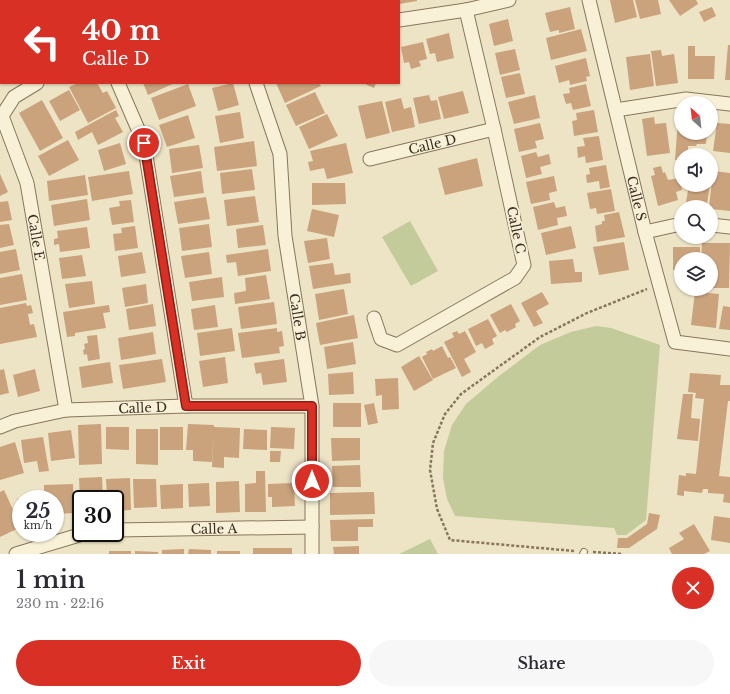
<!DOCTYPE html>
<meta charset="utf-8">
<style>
body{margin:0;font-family:"Libre Baskerville",serif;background:#f7f7f7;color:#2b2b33;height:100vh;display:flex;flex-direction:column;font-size:15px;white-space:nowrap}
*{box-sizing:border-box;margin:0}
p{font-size:13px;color:#7c7c81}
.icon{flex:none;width:22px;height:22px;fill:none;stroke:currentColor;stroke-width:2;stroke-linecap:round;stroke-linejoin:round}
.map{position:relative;height:554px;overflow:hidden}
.panel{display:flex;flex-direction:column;background:#fff;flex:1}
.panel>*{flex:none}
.banner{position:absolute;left:0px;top:0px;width:400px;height:84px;box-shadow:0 1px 3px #0004;background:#d93025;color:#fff;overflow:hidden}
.needle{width:26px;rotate:333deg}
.buttons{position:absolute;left:674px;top:96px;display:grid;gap:8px}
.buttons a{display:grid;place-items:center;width:44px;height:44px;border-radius:50%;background:#fff;box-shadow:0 1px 3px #0004;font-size:20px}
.speed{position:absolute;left:12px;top:490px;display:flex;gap:8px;font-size:20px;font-weight:700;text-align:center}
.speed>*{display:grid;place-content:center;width:52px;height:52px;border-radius:50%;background:#fff;box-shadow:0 1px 3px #0004;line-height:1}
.speed small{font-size:10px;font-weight:400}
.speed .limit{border:2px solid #111;border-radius:6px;background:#fff;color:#111}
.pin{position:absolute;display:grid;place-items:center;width:34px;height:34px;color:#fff;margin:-17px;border:2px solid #fff;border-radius:50%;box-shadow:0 1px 4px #0007}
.me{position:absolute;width:44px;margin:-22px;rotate:0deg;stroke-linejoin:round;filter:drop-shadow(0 0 3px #0008)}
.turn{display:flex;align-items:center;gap:14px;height:84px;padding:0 16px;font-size:18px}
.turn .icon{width:52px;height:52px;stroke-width:2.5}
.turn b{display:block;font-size:28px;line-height:34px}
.round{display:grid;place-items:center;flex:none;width:42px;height:42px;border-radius:21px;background:#f7f7f7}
.summary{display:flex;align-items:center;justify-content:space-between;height:68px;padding:0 16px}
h1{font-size:24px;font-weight:600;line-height:30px}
.cta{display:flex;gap:8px;margin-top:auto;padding:8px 16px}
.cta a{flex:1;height:46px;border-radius:24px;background:#d93025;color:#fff;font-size:16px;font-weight:600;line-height:46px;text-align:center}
.cta a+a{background:#f7f7f7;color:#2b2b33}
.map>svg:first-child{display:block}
</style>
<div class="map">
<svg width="730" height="554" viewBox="0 0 730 554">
<rect width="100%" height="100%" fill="#ede4c5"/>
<!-- green -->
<path fill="#c2cb99" d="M410 221 438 271 411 286 382 237Z
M596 326 611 328 660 345 646 520 626 535H617L614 528 455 516 447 499 443 478 444 451 452 425 466 404 499 376 540 345 571 332Z
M430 539 438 554H399Z"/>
<!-- building -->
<path fill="#caa27c" d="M399 0H417V1L399 4Z
M610 0H633L637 17 615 23Z
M635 0H658L661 14 640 19Z
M669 0H696L698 4 680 16Z
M570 7 575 29 559 33V30L550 32 545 13Z
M712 7 716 16 704 22 699 12Z
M508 19 513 41 494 46 489 24Z
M581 29 587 51 551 60 546 38Z
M449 33 454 58 437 62 435 53 430 54 426 39Z
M423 42 427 59 419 61 421 66 411 69 409 62 404 63 401 47Z
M728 45H730V80H725Z
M688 46H695V56H715L714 79H688Z
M515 49 520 70 500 75 495 53Z
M661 50 662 56 674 54 678 83 656 86 651 51Z
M650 54 654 86 630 90 626 57Z
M586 58 590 76 586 77 587 81 570 85 569 80 559 83 555 66Z
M520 73 525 94 506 98 501 77Z
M78 83H97L103 93 107 91 116 108 88 123 69 87Z
M143 83H175L148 95Z
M233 83 239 105 218 111 212 88Z
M276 83H319L321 86 285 103Z
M363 83H376L374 88Z
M188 84 196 106 159 120 151 98Z
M586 84 591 106 573 110 571 103 566 104 563 94 570 93 569 88Z
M69 90 80 110 60 121 49 101Z
M463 91 469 113 444 119 438 97Z
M315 92 325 113 296 126 286 105Z
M429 95 431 101 437 100 441 119 419 124 413 98Z
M535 95 540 118 514 124 508 102Z
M401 98 404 109 411 107 415 127 392 132 385 102Z
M42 100 63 138 40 151 19 113Z
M382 101 390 133 366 139 358 106Z
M116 110 119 116 115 118 123 132 98 145 92 132 78 140 75 132Z
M594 110 598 132 574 136 572 121 577 120 576 113Z
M240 112 244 138 220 143 215 116Z
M327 114 338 136 309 149 299 127Z
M188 115 195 138 167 147 159 125Z
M654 117 655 124 666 123 670 153 647 156 642 119Z
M678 119H681V133H707L706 144H697L696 146H688V155H681V161L675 160Z
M540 123 544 139 535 141 537 148 519 152 514 129Z
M717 123 730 124V153L713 151Z
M599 136 603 160 586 163 585 156 578 158 577 147 585 146 583 138Z
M68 140 79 160 49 176 38 156Z
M254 141 257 166 217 171 214 147Z
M120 143 126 164 104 171 98 150Z
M346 143 353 173 327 179 324 168 310 171 308 162 313 161 310 151Z
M199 145 203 168 172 173 169 149Z
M536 152 538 157 549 154 551 164 540 167 542 174 526 178 521 156Z
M477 158 483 186 445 195 438 168Z
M606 165 610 187 600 189 599 181 587 183 586 175 590 174 589 168Z
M661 166 663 173 665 172 668 180 679 178 682 190 676 192 678 200 658 206 651 176 655 175 653 168Z
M252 169 255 190 222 194 220 173Z
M129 171 133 194 92 201 88 177Z
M201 171 204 193 174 197 170 176Z
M713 171 730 173V211L711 209V207H709Z
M0 174 8 192 0 196Z
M85 175 88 195 49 201 47 181Z
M554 176 557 191 549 193 550 200 531 204 526 182Z
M312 183H345L346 204 312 205Z
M689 185H710L707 204 686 202Z
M611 189 615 211 597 214 596 208 590 209 587 193Z
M255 196 259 222 227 226 224 200Z
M206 197 210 219 178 224 174 202Z
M87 199 90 220 54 226 51 205Z
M131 200 134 222 112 225 109 208 120 206 119 201Z
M8 201 12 220 0 222V202Z
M554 202 556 208 565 206 567 216 557 218 558 225 538 230 533 207Z
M312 209 339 215 334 237 307 231Z
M619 212 625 237 597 242 595 226 602 224V221H605L604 215Z
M9 224 14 245 0 248V225Z
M209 224 212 247 182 251 179 228Z
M263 225 266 245 238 248 236 229Z
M135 226 138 248 115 251 113 234 122 233 121 228Z
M571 226 576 248 546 255 541 233Z
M87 227 90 248 60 252 59 244 54 245V239L58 238 57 231Z
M327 238 330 259 308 263 304 241Z
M624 242 629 270 599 275 593 247Z
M702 243H730L729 288H711V259H701Z
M673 247H700V259H681V270H673Z
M16 249 20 270 0 274V252Z
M268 249 271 271 238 276 236 262 227 263 226 255Z
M142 252 146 273 121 277 118 256Z
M209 252 212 274 185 278 181 256Z
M82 255 86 276 62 279 59 258Z
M573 259 575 272H582V282L551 284 549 261Z
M333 263 335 275 350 273 351 283 313 289 309 266Z
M22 274 27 300 0 305V278Z
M266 275 270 299 235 304 234 293 246 291 245 278Z
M222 277 224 297 192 301 189 282Z
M92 281 95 304 69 308 65 284Z
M146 284 148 303 125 307 122 288Z
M344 289 348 314 319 320 315 294Z
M542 292 549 304 536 311 543 323 534 327 521 303Z
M695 292 719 294 716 328 691 325Z
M274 302 277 324 241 329 238 307Z
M26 303 27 306 31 305 33 313 28 314 30 325 34 324 37 337 0 344V308Z
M153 304 156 326 129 330 126 309Z
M511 304 520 321 515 324 516 327 507 332 505 330 500 333 490 315Z
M109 305 110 312 103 313 106 328 75 333V336L67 337 63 312Z
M215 305 218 327 194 330 191 309Z
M723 306 730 307V330L719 329Z
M354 315 358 338 320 345 316 323Z
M488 319 497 336 492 339 494 344 485 349 482 343 476 346 468 329Z
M232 328 235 351 200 356 197 333Z
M277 328V332L282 331 284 346 279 347 280 353 242 358 238 333Z
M457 331 459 334 465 331 476 352 464 359 471 372 462 377 444 342 454 337 452 333Z
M153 332 156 354 121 360 118 338Z
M97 335 100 359 88 361 87 354 84 355 83 350 85 349 84 344 88 343 87 336Z
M353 342 356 364 327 369 324 347Z
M442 346 448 358 450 357 456 368 433 379 422 357 427 354 426 352 432 349 433 351Z
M419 356 433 380 414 391 401 367Z
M225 357 228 383 203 387 199 361Z
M162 359 166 382 123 389 119 365Z
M284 359 287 382 263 385 261 373 256 374 254 363Z
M110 362 113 383 82 388 79 367Z
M4 369 9 393 0 395V370Z
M35 369 40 391 18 397 13 375Z
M353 372 354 394 329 395 328 374Z
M690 373 721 375 720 385H730V401H728L719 476 730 477V503L723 502 724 494 708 493V489H703L702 493 684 491V496L677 495 679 475 686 476V473L696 474 704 399 695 398 696 393 688 392Z
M398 378 399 409 382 410V395L376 396 375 379Z
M683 394H693L691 418 700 419 698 441 677 439Z
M333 403H361V427H333Z
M374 403 378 423 368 425 364 405Z
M101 424 102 464 79 465 78 425Z
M188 424 214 425V427L240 428 239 458 224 457V468L212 467 214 430 212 462 193 461V450H186Z
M106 427H129V450L106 449Z
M160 427H183V450H160Z
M271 427 295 428 294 449 270 448Z
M136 429H158V465L136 464Z
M244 429 267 430V450L243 449Z
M71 430 75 458 51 461 48 433Z
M43 437 49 471 39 472 37 461 24 463 21 440Z
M331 438H360V460L332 461Z
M15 442 24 473 0 480V447Z
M270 451H281L280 462H270Z
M360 465 361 487H333L332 466Z
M256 471H265L266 512H245V484L256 483Z
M102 477 103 499H80L79 478Z
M130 478 131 510 115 511V499H107L106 479Z
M133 479H156L157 507 134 508Z
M239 481 240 512 216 513V482Z
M209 483 210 506 189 507 188 484Z
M294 483 295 506 272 507V497H268V484Z
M73 484 74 513 55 514V499H44V485Z
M183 484V508L161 509 160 485Z
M4 490 21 527 0 537V492Z
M374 492 375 514 330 515V493Z
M38 493 39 499H21V511L17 499Z
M649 513 660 515 657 529 629 548H617L618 538H627L647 524Z
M714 516 730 518V543L711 540Z
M373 519V527H358V541H331L330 520Z
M694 524 710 551 704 554H672L669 548 684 539 679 533Z
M359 546V554H334L333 547Z
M253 548H292V554H253Z
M184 549V554H162V550Z
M189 549 211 550V554H188Z
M109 551H131V554H109Z
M135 551 158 552V554H135Z
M217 551H240V554H217Z"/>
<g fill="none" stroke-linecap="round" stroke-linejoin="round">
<!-- lane casing -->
<g stroke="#87765b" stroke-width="8">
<path id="lane" d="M583 554 584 552"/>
</g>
<!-- street casing -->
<g stroke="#87765b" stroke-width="15">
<g id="street">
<path d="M77 0 78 1"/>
<path d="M224 0V1"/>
<path d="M364 0V1"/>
<path id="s1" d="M589 0 645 232 675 342 730 349"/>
<path d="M399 20 466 10 509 0"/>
<path id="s2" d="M37 83 14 97 2 116 27 183 66 410"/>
<path d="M118 83 144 143 186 406"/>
<path id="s3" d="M256 83 280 154 285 236 312 406V554"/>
<path d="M616 110 686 99 730 104"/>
<path id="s4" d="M370 159 494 129"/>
<path d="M711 225 730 227"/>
<path d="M645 232 681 224"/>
<path d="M374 318 381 339 397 345 515 278 524 265 494 129 466 10"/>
<path id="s5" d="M0 427 15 421 66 410 186 406H312"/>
<path id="s6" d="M115 530 312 527"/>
<path d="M16 554 86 533"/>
</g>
</g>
<!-- path -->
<path stroke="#87765b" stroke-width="2.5" stroke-dasharray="3 2" stroke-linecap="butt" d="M574 551 450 540 437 509 430 470 433 443 445 414 461 394 540 337 587 313 647 289
M593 552 623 554"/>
<!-- lane -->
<use href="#lane" stroke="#f8f1d8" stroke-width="6"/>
<!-- street -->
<use href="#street" stroke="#f8f1d8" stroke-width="13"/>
</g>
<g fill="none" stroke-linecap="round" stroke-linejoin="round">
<!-- route casing -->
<g stroke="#8d1f18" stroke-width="10">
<path id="route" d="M144 143 186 406H312V481"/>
</g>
<!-- route -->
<use href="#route" stroke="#d93025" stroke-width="7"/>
</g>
<g text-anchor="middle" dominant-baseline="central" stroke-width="4" stroke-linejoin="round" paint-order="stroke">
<!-- street labels -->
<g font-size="13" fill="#382d1f" stroke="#f5edd4">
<text stroke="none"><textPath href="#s4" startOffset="64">Calle D</textPath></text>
<text stroke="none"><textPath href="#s1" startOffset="204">Calle S</textPath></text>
<text transform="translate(516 230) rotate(78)">Calle C</text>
<text stroke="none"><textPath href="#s2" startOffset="176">Calle E</textPath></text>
<text stroke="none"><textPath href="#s3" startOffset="239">Calle B</textPath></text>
<text stroke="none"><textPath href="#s5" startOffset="145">Calle D</textPath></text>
<text stroke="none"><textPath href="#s6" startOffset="99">Calle A</textPath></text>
</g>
</g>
</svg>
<div class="buttons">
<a><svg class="needle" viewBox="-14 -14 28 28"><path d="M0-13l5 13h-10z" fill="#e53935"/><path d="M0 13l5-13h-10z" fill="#7c7c81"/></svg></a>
<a><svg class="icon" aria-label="sound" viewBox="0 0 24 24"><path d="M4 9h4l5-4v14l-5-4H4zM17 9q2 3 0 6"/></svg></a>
<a><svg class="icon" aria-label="search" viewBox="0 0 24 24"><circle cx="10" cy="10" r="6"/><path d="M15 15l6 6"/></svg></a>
<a><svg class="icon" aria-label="layers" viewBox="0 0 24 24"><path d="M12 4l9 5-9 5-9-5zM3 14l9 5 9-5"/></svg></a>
</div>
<div class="speed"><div>25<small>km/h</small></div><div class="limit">30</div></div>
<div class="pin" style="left:144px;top:143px;background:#d93025"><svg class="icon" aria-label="arrive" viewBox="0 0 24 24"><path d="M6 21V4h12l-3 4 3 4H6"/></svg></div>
<svg class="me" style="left:312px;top:481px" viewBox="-20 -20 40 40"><circle r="17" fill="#d93025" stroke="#fff" stroke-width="3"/><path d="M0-11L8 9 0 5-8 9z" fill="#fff"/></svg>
<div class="banner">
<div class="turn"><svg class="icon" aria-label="left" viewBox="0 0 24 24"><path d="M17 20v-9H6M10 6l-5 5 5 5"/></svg><div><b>40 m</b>Calle D</div></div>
</div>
</div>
<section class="panel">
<div class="summary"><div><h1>1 min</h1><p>230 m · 22:16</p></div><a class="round" style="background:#d93025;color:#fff"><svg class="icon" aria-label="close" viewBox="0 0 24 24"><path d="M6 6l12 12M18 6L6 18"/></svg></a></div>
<div class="cta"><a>Exit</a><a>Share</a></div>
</section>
